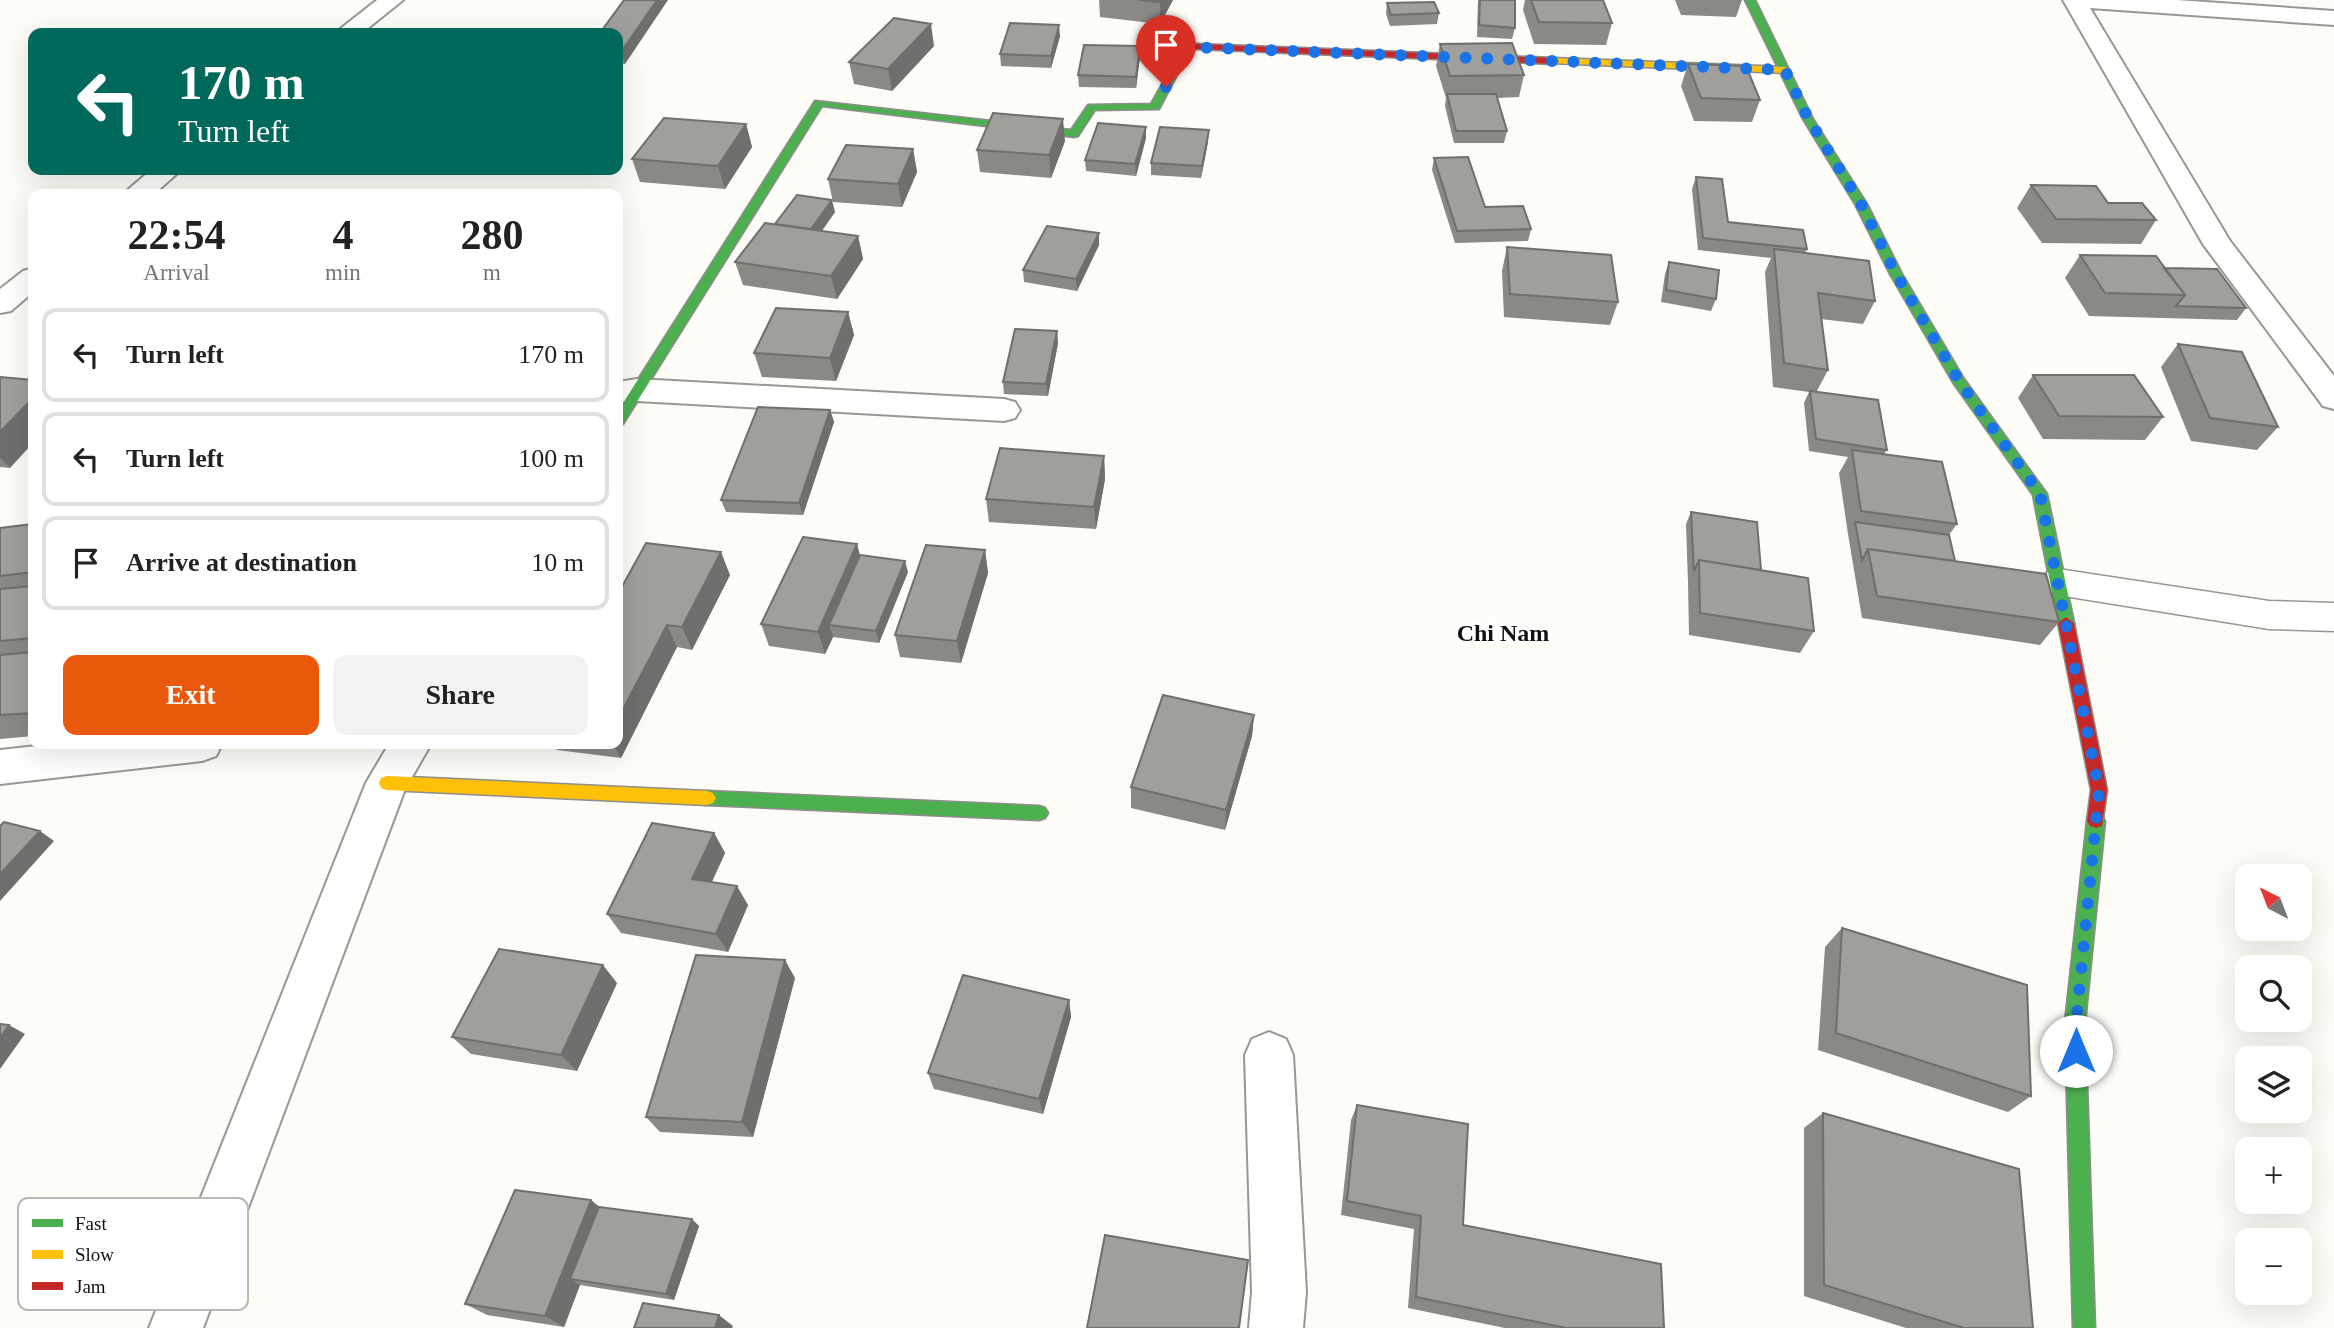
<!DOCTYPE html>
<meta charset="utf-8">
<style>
body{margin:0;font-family:"Times New Roman",serif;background:#f2f2f2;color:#222;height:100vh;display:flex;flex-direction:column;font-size:26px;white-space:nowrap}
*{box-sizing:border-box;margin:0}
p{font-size:23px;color:#767676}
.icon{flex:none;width:38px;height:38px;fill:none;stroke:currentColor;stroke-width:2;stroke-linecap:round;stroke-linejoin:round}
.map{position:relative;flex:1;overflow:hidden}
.details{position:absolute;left:28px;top:189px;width:595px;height:560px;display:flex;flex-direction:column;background:#fff;border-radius:14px;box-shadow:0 7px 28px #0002}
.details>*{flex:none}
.guide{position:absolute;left:28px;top:28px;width:595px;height:147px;border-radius:14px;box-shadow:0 7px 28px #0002;background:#00695c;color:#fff;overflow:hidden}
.needle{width:46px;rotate:318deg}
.fabs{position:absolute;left:2235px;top:864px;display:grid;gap:14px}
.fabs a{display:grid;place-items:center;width:77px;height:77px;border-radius:14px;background:#fff;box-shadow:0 7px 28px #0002;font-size:35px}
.pin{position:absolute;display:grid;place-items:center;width:60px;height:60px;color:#fff;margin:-72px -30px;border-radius:50% 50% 50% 0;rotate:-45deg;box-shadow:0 0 7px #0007}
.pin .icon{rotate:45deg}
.me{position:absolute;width:77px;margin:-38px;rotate:0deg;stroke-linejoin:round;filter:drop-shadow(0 0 5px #0008)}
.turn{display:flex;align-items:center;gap:24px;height:147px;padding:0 35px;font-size:32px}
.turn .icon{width:91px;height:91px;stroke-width:2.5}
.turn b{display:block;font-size:49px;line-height:60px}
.eta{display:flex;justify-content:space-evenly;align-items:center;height:119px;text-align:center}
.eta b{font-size:42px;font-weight:600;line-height:49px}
.action{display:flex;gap:14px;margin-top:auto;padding:14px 35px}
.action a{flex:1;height:80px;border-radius:14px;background:#ea580c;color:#fff;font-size:28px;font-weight:600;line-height:80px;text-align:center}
.action a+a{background:#f2f2f2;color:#222}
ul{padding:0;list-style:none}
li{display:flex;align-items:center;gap:21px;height:94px;margin:0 14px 10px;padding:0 21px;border:4px solid #e0e0e0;border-radius:14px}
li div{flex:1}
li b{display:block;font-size:26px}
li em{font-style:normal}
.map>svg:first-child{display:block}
</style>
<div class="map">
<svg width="2334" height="1328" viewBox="0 0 2334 1328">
<rect width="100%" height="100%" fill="#fdfcf7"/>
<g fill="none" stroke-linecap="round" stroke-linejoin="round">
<!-- lane casing -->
<g stroke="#979795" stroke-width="3">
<path id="lane" d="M2058 569 2269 601 2334 603V631L2269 629 2058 595 2046 591 2041 582 2046 573Z"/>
</g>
<!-- street casing -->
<g stroke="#979795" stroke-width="4">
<path id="street" d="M377 0H403L362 33H335Z
M2063 0H2177L2334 11V25L2090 8 2230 241 2334 376V409L2323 406 2203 244Z
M151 170H181L154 194H123Z
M33 268V292L11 311 0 313V289L23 271Z
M637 379 1004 399 1015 402 1020 410 1015 418 1004 421 637 401 618 402V382Z
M55 744H222L216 756 202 761 0 784V750Z
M389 744H431L405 789 203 1328H149L366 783Z
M1269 1032 1286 1039 1293 1055 1306 1292 1303 1328H1249L1252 1292 1245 1055 1252 1039Z"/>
</g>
<!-- fast casing -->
<g stroke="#8e8d8b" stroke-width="3">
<path id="fast" d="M1745 0H1755L1813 119 1867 204 1902 274 1964 379 2047 494 2074 623 2071 627H2061L2058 623 2033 495 1954 384 1890 274 1855 204 1803 119Z
M1198 44 1203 47 1190 50 1159 109 1095 110 1078 136 1074 137 822 106 623 424 618 425V411L815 101 1071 130 1088 105 1151 104 1184 45Z
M707 791 1039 806 1045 808 1048 813 1045 818 1039 820 707 805 701 803 698 798 701 793Z
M2096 814 2102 816 2105 821 2085 1023 2095 1328H2073L2065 1023 2087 821 2090 816Z"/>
</g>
<!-- slow casing -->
<g stroke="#8e8d8b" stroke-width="3">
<path id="slow" d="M1554 58 1785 67 1790 70 1785 73 1550 63 1549 61Z
M387 776 707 791 713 793 716 798 713 803 707 805 387 790 381 788 379 783 381 778Z"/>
</g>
<!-- jam casing -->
<g stroke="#8e8d8b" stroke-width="3">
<path id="jam" d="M1198 44 1554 58 1559 61 1554 64 1195 49V45Z
M2066 617 2074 623 2107 790 2102 826 2096 828 2090 826 2087 821 2091 790 2058 623Z"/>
</g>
<!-- lane -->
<use href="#lane" fill="#fffffe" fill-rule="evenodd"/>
<!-- street -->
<use href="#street" fill="#fffffe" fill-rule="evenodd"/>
<!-- fast -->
<use href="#fast" fill="#4caf50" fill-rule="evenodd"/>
<!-- slow -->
<use href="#slow" fill="#ffc107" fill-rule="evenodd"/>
<!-- jam -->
<use href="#jam" fill="#c62828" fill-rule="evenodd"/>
</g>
<!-- wall -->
<path fill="#8a8986" d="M624 0 625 64 618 63V33Z
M1099 0H1173L1160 24 1100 17Z
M1478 0H1515V28L1512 39 1477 37Z
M1525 0H1603L1612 23 1606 45 1534 44 1523 10Z
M1675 0H1742L1736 17 1681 15Z
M1387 3 1439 13 1437 24 1390 26 1386 14Z
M1060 36 1051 68 1001 66 1000 54Z
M1440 44 1524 75 1519 97 1497 98 1507 131 1504 143H1454L1445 106 1446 98 1436 66Z
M934 46 892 91 854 84 849 62Z
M1140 46V57L1136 88 1079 87 1078 75Z
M1688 64 1760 100 1752 122 1694 121 1681 86Z
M746 124 752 147 725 189 640 182 632 159Z
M1146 138 1136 176 1086 171 1085 160Z
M1065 141 1051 178 980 172 977 150Z
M1208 142 1201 178 1151 175V163Z
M913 149 917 172 902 207 833 202 828 179Z
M1434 158 1485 207 1531 229 1528 241 1455 243 1432 170Z
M427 170H520L518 174H430Z
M1696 177 1728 222 1807 249 1805 253 1875 301 1863 324 1821 319 1828 370 1817 391 1887 450 1884 454 1957 524 1949 535 1955 561 2059 622 2040 645 1862 618 1848 534 1839 473 1848 457 1809 451 1804 403 1809 392 1773 387 1765 272 1771 258 1698 250 1692 189Z
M2031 185 2108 203 2156 220 2141 244 2042 243 2017 208Z
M835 212 822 231 858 236 863 259 837 299 743 285 735 262 775 224Z
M1099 245 1077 291 1024 282 1023 270Z
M1507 247 1618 302 1610 325 1504 317 1502 271Z
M2080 255 2164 268 2246 308 2237 320 2089 316 2065 278Z
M1669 262 1716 299 1711 311 1661 302 1665 274Z
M848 312 854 335 836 381 762 377 754 353Z
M1057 331 1058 343 1048 396 1004 394 1003 382Z
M2178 344 2278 427 2257 450 2191 441 2161 367Z
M2033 375 2163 417 2145 440 2043 439 2018 398Z
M0 377 10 468 0 467Z
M830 410 834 422 803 515 726 512 721 500Z
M1104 456 1105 479 1096 529 989 522 986 499Z
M1691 512 1761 570 1814 631 1800 653 1689 635 1688 583 1686 524Z
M33 524V736L0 739V528Z
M646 543 730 575 692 650 677 647 621 758 557 750 552 744H618Z
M985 550 988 573 961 663 900 657 895 635Z
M860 555 908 572 879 643 833 637 825 654 769 646 761 624Z
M1254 715 1252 736 1225 830 1131 808V787Z
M714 833 725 853 712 882 748 905 728 952 621 933 607 914Z
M1842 928 2031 1096 2008 1112 1818 1050 1825 947Z
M795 978 753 1137 660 1132 646 1117Z
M617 983 577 1071 471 1054 452 1037Z
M1069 1000 1071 1017 1043 1114 934 1089 928 1073Z
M1357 1105 1463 1225 1664 1328H1505L1408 1308 1414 1229 1341 1215 1351 1120Z
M1823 1113 2033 1328H1906L1804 1296V1128Z
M591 1200 599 1207 699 1226 674 1300 580 1285 564 1327 487 1315 465 1304Z"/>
<!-- shaded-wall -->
<path fill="#716f6d" d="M657 0H668L625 64 621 52Z
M1162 0H1173L1160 24V2Z
M931 24 934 46 892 91 888 69Z
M1059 25 1060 36 1051 68V56Z
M1140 46V57L1136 88V77Z
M1063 119 1065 141 1051 178 1049 155Z
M746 124 752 147 725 189 718 166Z
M1146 127V138L1136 176 1135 164Z
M1209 130 1208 142 1201 178 1202 166Z
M913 149 917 172 902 207 898 184Z
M832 200 835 212 807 251 804 239Z
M1099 233V245L1077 291 1076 279Z
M858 236 863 259 837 299 831 276Z
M848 312 854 335 836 381 830 358Z
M1057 331 1058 343 1048 396 1046 384Z
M33 398V443L10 468 0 458V432Z
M830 410 834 422 803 515 799 503Z
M1104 456 1105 479 1096 529 1094 507Z
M857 544 863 566 829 625 833 637 825 654 818 632Z
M985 550 988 573 961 663 957 641Z
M721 552 730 575 692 650 682 627Z
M905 561 908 572 879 643 876 631Z
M667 625 677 647 621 758 613 744H618V719Z
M1254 715 1252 736 1225 830 1226 810Z
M40 831 54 841 0 901V874Z
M714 833 725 853 704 898 692 879Z
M737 886 748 905 728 952 716 934Z
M785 960 795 978 753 1137 742 1122Z
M603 965 617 983 577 1071 561 1055Z
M1069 1000 1071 1017 1043 1114 1039 1099Z
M9 1025 25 1034 0 1069V1038Z
M591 1200 608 1214 570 1279 580 1285 564 1327 545 1316Z
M692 1219 699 1226 674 1300 666 1294Z
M719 1315 733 1326 732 1328H715Z"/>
<!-- building -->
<path fill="#a19f9c" stroke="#716f6d" stroke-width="2" d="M624 0H657L621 52H618V33H600Z
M1139 0H1162L1160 2Z
M1480 0H1515V28L1479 25Z
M1531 0H1603L1612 23 1539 22Z
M1434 2 1439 13 1391 15 1387 3Z
M894 18 931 24 888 69 849 62Z
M1010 23 1059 25 1051 56 1000 54Z
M1512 43 1524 75 1450 76 1440 44Z
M1084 45 1140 46 1136 77 1078 75Z
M1688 64 1746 66 1760 100 1701 98Z
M1447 94H1496L1507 131H1456Z
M993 113 1063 119 1049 155 977 150Z
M664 118 746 124 718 166 632 159Z
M1098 123 1146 127 1135 164 1085 160Z
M1160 127 1209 130 1202 166 1151 163Z
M846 145 913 149 898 184 828 179Z
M1468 157 1485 207 1523 206 1531 229 1457 231 1434 158Z
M1696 177 1722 179 1728 222 1803 230 1807 249 1703 238Z
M2031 185 2096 186 2108 203H2142L2156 220 2056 219Z
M797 195 832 200 811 229 775 224Z
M765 223 858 236 831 276 735 262Z
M1047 226 1099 233 1076 279 1023 270Z
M1507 247 1611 255 1618 302 1510 294Z
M1774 249 1869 261 1875 301 1818 293 1828 370 1784 363Z
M2080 255 2156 256 2185 295 2105 293Z
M1669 262 1719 270 1716 299 1666 290Z
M2164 268 2217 269 2246 308 2176 306 2185 295Z
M776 308 848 312 830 358 754 353Z
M1015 329 1057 331 1046 384 1003 382Z
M2178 344 2242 352 2278 427 2210 418Z
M2033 375H2134L2163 417 2059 416Z
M0 377 33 380V398L0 432Z
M1810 391 1878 400 1887 450 1816 439Z
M758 407 830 410 799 503 721 500Z
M1000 448 1104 456 1094 507 986 499Z
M1852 450 1942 462 1957 524 1861 511Z
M1691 512 1757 522 1761 570 1699 560 1694 571Z
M1855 522 1949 535 1955 561 1868 549 1862 560Z
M33 524V572L0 576V528Z
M803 537 857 544 818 632 761 624Z
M646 543 721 552 682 627 667 625 618 719V594Z
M926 545 985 550 957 641 895 635Z
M1868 549 2046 574 2059 622 1877 596Z
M860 555 905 561 876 631 829 625Z
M1699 560 1808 578 1814 631 1700 613Z
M33 586V638L0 641V589Z
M33 652V713L0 715V655Z
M1163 695 1254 715 1226 810 1131 787Z
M4 822 40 831 0 874V826Z
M652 823 714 833 692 879 737 886 716 934 607 914Z
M1842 928 2027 985 2031 1096 1836 1033Z
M499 949 603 965 561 1055 452 1037Z
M696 955 785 960 742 1122 646 1117Z
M963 975 1069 1000 1039 1099 928 1073Z
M0 1024 9 1025 0 1038Z
M1357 1105 1468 1124 1463 1225 1661 1264 1664 1328H1566L1416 1297 1421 1216 1347 1201Z
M1823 1113 2019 1169 2033 1328H1964L1824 1285Z
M515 1190 591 1200 545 1316 465 1304Z
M599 1207 692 1219 666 1294 570 1279Z
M1105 1235 1248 1260 1239 1328H1087Z
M643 1303 719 1315 715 1328H634Z"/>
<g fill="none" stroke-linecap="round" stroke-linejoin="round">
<!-- route -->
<path stroke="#1a73e8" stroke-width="12" stroke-dasharray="0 21.6" d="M1166 87 1187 47 1785 70 1808 118 1861 204 1896 274 1959 381 2040 494 2099 790 2076 1023V1051"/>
</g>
<g text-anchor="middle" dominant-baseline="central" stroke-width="7" stroke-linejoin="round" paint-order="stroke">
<!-- neighbourhood labels -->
<g font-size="24" font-weight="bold" fill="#111" stroke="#fff">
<text x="1503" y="633">Chi Nam</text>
</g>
</g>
<!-- legend -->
<rect x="18" y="1198" width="230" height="112" rx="10" fill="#fff" stroke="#b8b8b8" stroke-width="2"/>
<rect x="32" y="1219" width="31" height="8" fill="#4caf50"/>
<rect x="32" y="1250" width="31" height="9" fill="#ffc107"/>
<rect x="32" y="1282" width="31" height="8" fill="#c62828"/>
<g font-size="19" fill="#111">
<text x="75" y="1230">Fast</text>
<text x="75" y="1261">Slow</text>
<text x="75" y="1293">Jam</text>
</g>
</svg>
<div class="fabs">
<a><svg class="needle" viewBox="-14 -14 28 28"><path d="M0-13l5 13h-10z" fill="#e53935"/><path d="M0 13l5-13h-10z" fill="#767676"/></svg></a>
<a><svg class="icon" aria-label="search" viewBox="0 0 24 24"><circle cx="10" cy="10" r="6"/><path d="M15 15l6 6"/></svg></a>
<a><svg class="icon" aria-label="layers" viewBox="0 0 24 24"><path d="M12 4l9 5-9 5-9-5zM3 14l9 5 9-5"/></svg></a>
<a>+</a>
<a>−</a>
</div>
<div class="pin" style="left:1166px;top:87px;background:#d93025"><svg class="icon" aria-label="arrive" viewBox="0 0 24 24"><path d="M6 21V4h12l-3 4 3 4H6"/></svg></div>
<svg class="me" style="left:2076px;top:1051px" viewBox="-20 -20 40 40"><circle r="19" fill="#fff"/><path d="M0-13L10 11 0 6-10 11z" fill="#1a73e8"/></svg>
<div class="guide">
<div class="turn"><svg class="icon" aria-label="left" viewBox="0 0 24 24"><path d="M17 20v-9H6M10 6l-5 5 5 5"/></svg><div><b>170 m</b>Turn left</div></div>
</div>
<section class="details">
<div class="eta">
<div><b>22:54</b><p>Arrival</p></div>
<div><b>4</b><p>min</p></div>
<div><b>280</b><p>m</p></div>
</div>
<ul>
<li><svg class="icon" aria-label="left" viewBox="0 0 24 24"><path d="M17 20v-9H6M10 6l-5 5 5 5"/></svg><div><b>Turn left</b></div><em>170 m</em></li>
<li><svg class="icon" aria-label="left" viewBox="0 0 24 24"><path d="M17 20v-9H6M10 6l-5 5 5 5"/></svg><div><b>Turn left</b></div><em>100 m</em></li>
<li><svg class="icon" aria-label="arrive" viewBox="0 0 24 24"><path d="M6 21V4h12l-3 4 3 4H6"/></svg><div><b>Arrive at destination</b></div><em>10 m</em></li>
</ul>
<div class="action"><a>Exit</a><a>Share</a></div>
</section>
</div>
